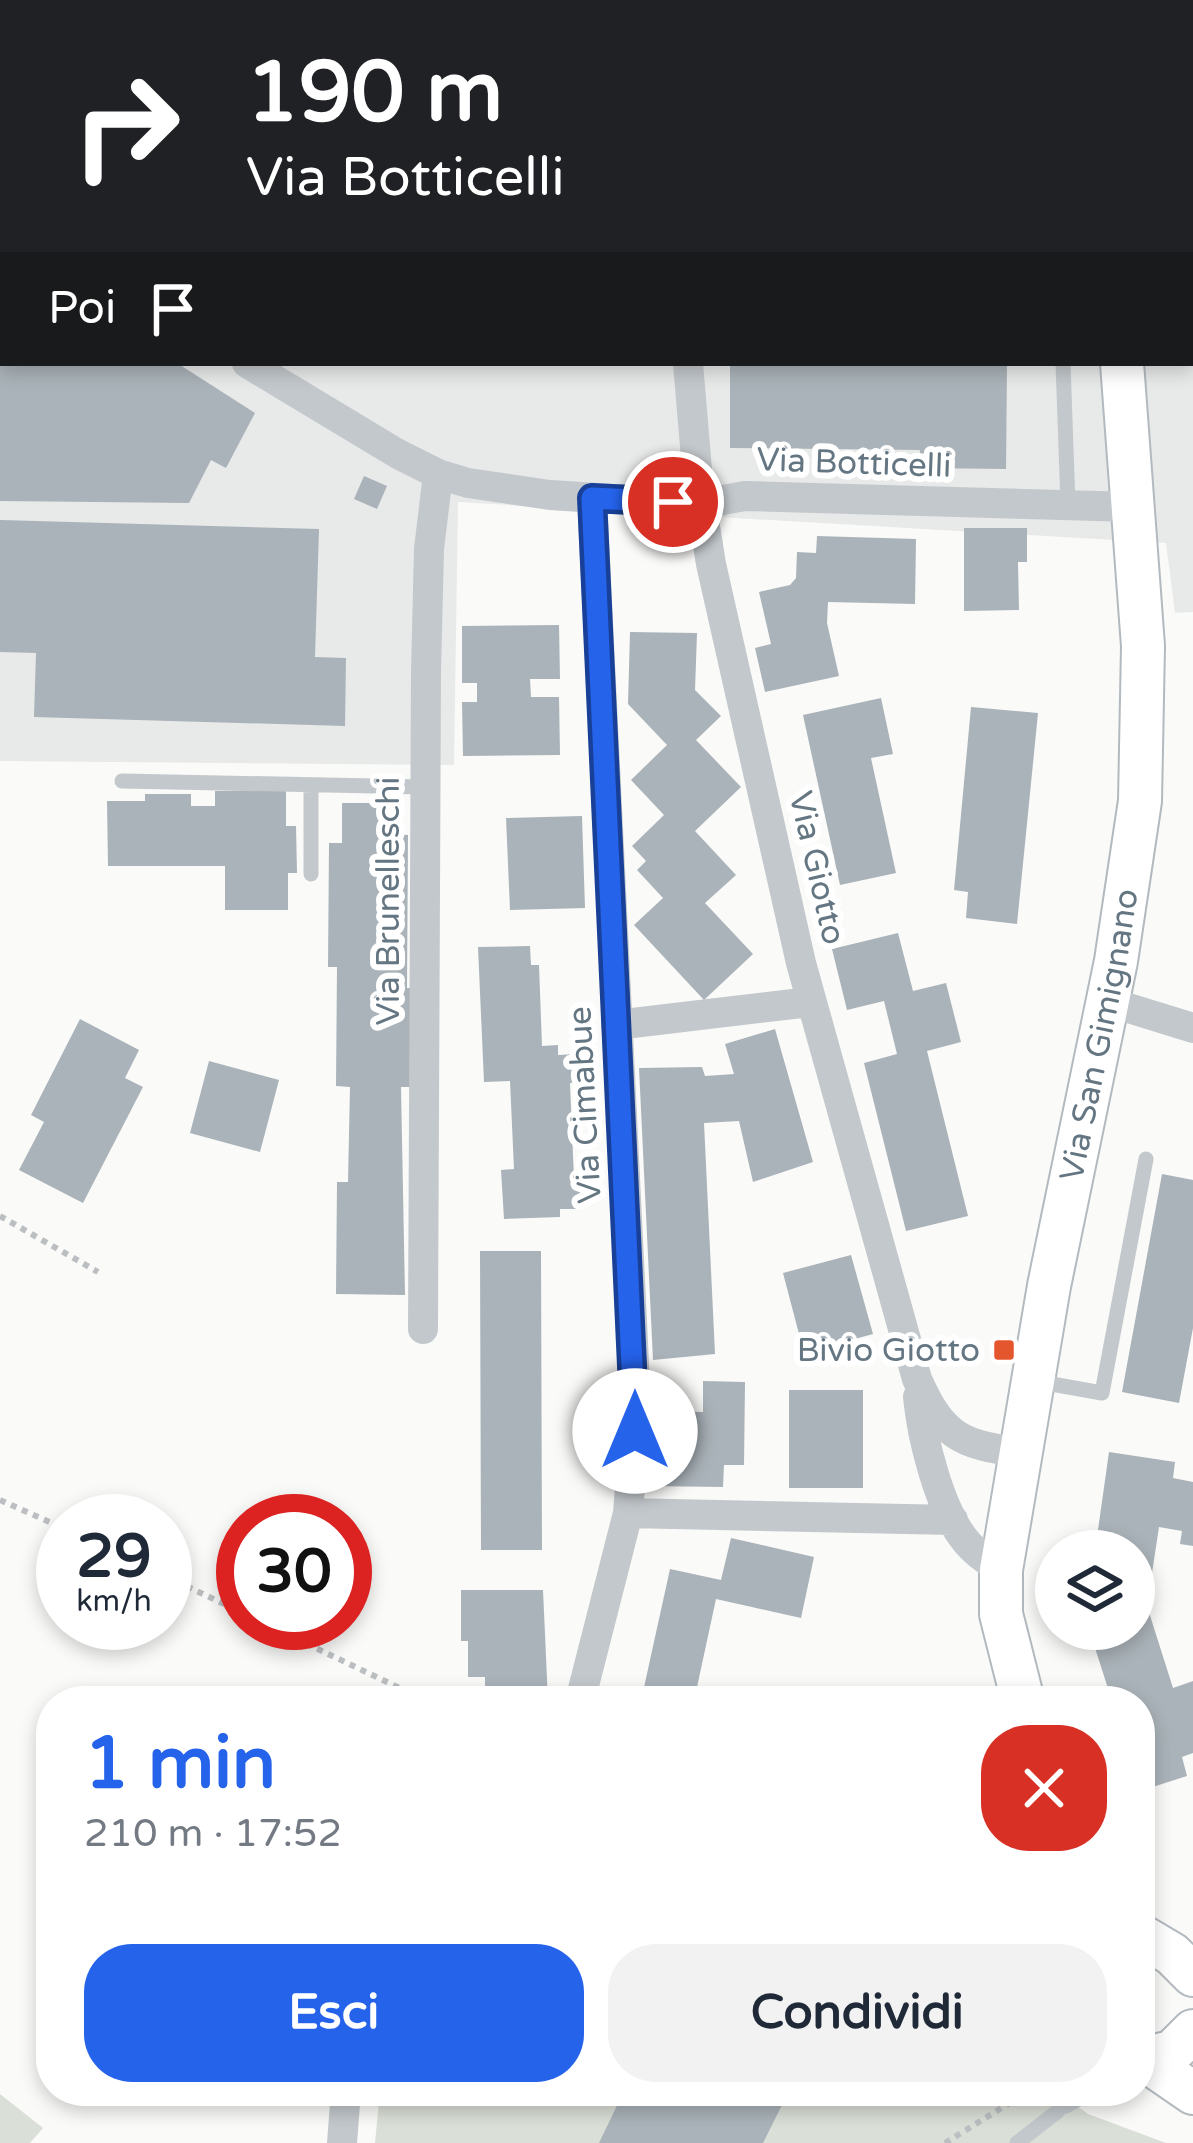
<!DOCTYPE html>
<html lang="it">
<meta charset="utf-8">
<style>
body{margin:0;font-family:"Varela Round",sans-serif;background:#f2f2f3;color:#1f2937;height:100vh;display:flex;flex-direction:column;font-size:45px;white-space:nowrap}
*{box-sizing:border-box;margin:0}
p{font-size:39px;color:#747a83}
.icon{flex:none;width:66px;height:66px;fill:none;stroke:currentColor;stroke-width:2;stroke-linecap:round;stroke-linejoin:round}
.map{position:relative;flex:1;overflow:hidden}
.drawer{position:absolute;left:36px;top:1686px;width:1119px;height:420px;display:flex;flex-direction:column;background:#fff;border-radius:48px;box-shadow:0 6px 18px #0003}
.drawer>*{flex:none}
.hud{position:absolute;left:0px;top:0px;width:1194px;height:366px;box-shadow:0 6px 18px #0003;background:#202124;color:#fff;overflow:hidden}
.fabs{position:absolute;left:1035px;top:1530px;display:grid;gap:24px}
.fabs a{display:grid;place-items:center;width:120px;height:120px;border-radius:50%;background:#fff;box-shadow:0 6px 18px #0003;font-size:60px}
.speed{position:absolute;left:36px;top:1494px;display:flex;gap:24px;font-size:60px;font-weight:700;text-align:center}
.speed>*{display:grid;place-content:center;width:156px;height:156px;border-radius:50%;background:#fff;box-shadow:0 6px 18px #0003;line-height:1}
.speed small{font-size:30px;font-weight:400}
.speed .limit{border:18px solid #d22;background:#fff;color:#111}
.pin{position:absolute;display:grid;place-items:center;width:102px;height:102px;color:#fff;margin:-51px;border:6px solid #fff;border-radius:50%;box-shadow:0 3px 12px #0007}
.me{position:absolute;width:132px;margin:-66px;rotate:0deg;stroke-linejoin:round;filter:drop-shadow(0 0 9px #0008)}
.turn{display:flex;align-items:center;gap:42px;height:252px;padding:0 48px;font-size:54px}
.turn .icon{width:156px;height:156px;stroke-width:2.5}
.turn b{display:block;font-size:84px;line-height:102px}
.then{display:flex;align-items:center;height:114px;padding:0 48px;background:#0003;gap:24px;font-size:45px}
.round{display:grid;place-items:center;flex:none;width:126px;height:126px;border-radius:48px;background:#f2f2f3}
.head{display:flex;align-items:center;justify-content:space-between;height:204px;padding:0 48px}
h1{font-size:72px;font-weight:800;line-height:90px;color:#2563eb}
.cta{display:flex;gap:24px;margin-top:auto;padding:24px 48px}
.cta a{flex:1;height:138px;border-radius:48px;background:#2563eb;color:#fff;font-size:48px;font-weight:800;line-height:138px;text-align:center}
.cta a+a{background:#f2f2f3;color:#1f2937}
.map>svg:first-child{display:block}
</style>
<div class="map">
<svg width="1193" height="2143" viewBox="0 0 1193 2143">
<rect width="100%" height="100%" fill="#fafaf8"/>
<!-- built -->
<path fill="#e8e9e9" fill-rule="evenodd" d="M0 0H1193V612L1175 613 1166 543 458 502 454 765 0 761ZM3 3H1191V363H3Z"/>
<!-- green -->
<path fill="#dadfd7" d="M380 2091H1056L1088 2114 1166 2143H375Z
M0 2094 43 2128 30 2143H0Z"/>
<!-- building -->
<path fill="#aab3b9" d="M0 363H177L255 413 226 468 211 460 189 503 0 501Z
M730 363 1007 364 1006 469 919 468 920 450 730 448Z
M364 476 387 486 377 509 354 499Z
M0 520 319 529 315 657 346 658 345 726 34 717 36 653 0 652Z
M964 528H1027V562H1018L1019 610 964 611Z
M817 536 916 539 915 604 828 602 827 623 839 676 765 692 755 648 771 644 759 592 790 585 796 578 797 552 816 553Z
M559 625 560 679H530L531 697H559L560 755 463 756 462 702H477V683H462V626Z
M630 632 697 633 695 690 721 716 696 740 741 787 695 831 736 875 705 903 753 954 704 1000 634 925 663 898 637 870 646 861 632 846 664 815 631 780 667 745 628 704Z
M881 698 893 754 871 758 896 873 840 885 803 715Z
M971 707 1038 713 1017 924 966 918 968 892 954 890Z
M215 791H286V826H296L297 873H288V910H225V866H108L107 801H145V794H191V806H215Z
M342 803H396L395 834 408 835 407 988H419L418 1087H401L405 1295 336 1294 337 1182H348L350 1087 336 1086 337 967H328L329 843H342Z
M582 816 585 908 510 910 506 818Z
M898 933 913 991 946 983 961 1042 927 1051 968 1216 906 1231 864 1063 897 1054 884 1001 847 1010 832 949Z
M530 946 531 965H539L542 1046 558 1045V1055L577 1054 578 1082 570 1083 574 1179H579L581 1209H560V1217L504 1219 501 1170 514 1169 510 1081 484 1082 478 947Z
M80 1019 139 1050 125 1078 143 1087 83 1203 19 1170 44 1122 31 1115Z
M775 1029 813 1162 753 1182 739 1121 704 1123 715 1354 653 1360 639 1068 702 1067 705 1076 734 1074 725 1044Z
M209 1061 279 1080 260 1152 190 1133Z
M1162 1174 1193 1180V1328L1179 1403 1122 1392Z
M480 1251H541L542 1550H481Z
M851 1255 873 1334 804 1353 783 1273Z
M703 1381 745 1382 744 1465H724L723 1487 647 1486V1446H656L657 1411 703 1412Z
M789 1390H863V1488H789Z
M1109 1452 1175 1462 1173 1478 1193 1482V1546L1180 1544 1182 1531 1159 1527 1147 1606 1173 1688 1193 1681V1753L1182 1757 1187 1776 1140 1791V1701H1112L1089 1629H1134V1551H1095Z
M731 1538 814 1557 801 1618 716 1599 694 1701H641L670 1569 721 1580Z
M461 1590H543L548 1701H510V1690H485V1677H468V1641H461Z
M624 2091H789L763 2143H599Z"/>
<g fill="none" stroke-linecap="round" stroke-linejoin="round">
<!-- secondary casing -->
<g stroke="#b3babf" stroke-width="46">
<g id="secondary">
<path d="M1096 0V3"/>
<path id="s1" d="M1023 1701 1001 1614V1570L1049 1286 1116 961 1140 801 1143 646 1122 363"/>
<path d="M1140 1935 1172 1954 1193 1975"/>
<path d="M1140 2059 1172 2052 1193 2031"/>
<path d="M1145 2060 1193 2093"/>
</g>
</g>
<!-- path -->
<path stroke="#bbbfc2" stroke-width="6" stroke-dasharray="6 6" stroke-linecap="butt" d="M0 1216 98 1272
M0 1500 63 1528
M165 1576 243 1613
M263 1623 427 1701
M945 2143 1029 2091"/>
<!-- service -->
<path stroke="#c3c8cc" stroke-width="15" d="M128 0 132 3
M1138 0V3
M1063 363 1068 505
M122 781 424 787
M311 785V874
M1035 1381 1102 1393 1146 1159
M892 2091 898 2094 910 2091
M1066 2106 1093 2091
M1017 2143 1058 2111 1075 2091"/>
<!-- minor -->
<path stroke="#c3c8cc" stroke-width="30" d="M467 0 470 3
M675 0V3
M69 3 71 0
M0 131 3 124
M0 205 3 207
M247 363 398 454 438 474 468 483 550 495 659 502 701 504 745 496 1133 507
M688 363 698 482 711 564 801 963 917 1379C942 1435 959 1445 1020 1452
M1109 1002 1193 1028
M616 1025 810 1002
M423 1329 426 672 429 549 438 474
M918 1397C922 1438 939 1508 965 1540 974 1552 988 1561 1001 1570
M628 1513 953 1520
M580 1701 628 1513 636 1404 592 498
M342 2143 346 2091"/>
<!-- secondary -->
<use href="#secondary" stroke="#fff" stroke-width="42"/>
</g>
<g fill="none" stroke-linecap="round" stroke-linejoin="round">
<!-- route casing -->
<g stroke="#184099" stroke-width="30">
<path id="route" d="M635 1431 592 498 673 502"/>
</g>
<!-- route -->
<use href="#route" stroke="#2563eb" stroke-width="21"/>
</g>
<!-- markers -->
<rect fill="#e4572e" stroke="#fff" stroke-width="4.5" x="992" y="1338" width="24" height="24" rx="6"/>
<g text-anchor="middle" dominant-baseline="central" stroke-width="12" stroke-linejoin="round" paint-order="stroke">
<!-- street labels -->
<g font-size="33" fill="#657683" stroke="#fff">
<text transform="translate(854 463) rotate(2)">Via Botticelli</text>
<text transform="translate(817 868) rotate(77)">Via Giotto</text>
<text transform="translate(388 901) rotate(-90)">Via Brunelleschi</text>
<text stroke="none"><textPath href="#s1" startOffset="678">Via San Gimignano</textPath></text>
<text transform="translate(585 1105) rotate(-93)">Via Cimabue</text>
</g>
<!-- poi labels -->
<g font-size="33" fill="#657683" stroke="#fff" text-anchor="end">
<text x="980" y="1350">Bivio Giotto</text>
</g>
</g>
</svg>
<div class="fabs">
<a><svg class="icon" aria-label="layers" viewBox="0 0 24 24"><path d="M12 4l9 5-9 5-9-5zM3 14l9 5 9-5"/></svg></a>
</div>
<div class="speed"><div>29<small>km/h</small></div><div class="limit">30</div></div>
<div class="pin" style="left:673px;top:502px;background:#d93025"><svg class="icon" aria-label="arrive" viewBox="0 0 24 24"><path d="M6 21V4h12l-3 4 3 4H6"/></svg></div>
<svg class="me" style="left:635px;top:1431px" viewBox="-20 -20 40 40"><circle r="19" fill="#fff"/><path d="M0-13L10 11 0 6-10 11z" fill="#2563eb"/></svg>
<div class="hud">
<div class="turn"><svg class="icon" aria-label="right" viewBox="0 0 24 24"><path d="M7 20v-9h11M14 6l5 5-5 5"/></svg><div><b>190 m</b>Via Botticelli</div></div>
<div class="then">Poi<svg class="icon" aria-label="arrive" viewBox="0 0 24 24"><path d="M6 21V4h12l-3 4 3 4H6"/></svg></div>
</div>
<section class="drawer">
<div class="head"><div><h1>1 min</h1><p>210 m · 17:52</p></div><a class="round" style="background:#d93025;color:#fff"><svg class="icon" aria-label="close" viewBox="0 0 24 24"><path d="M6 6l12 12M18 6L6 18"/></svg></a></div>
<div class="cta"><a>Esci</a><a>Condividi</a></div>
</section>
</div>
